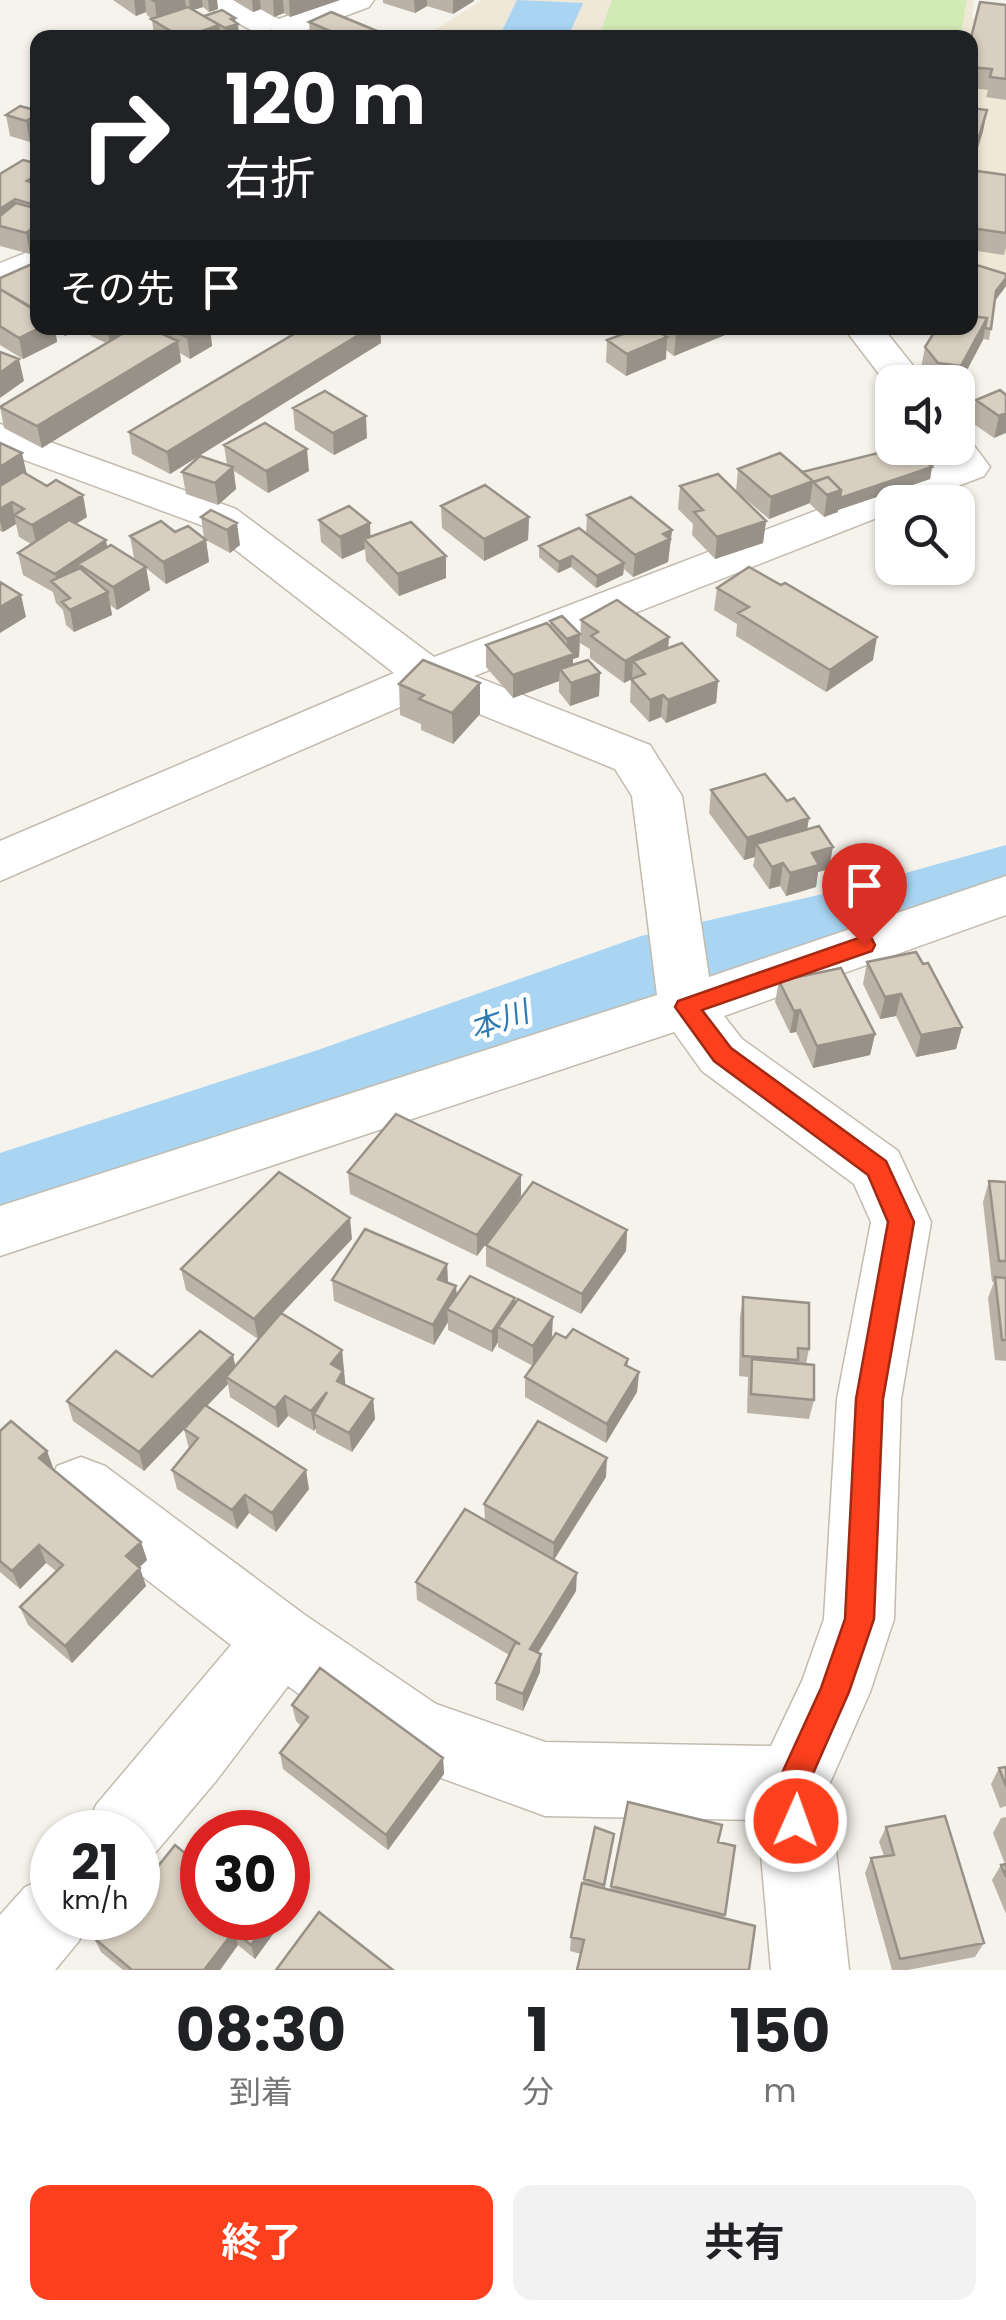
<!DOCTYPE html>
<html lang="ja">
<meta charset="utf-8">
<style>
body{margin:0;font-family:Poppins,"Noto Sans JP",sans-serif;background:#f2f2f2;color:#202124;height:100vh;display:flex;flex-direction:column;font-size:38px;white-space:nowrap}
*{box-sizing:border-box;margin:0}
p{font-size:32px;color:#757577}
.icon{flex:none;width:55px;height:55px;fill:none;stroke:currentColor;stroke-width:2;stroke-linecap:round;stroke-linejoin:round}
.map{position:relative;height:1970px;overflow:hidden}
.side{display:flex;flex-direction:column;background:#fff;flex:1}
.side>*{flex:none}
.top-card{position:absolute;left:30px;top:30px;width:948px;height:305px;border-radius:20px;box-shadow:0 2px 8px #0004;background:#202124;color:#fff;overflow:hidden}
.buttons{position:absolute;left:875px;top:365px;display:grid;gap:20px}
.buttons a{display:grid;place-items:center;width:100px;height:100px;border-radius:20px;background:#fff;box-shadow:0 2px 8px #0004;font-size:50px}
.speed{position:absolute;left:30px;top:1810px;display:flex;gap:20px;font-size:50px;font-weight:700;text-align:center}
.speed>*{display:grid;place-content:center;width:130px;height:130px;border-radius:50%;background:#fff;box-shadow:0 2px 8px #0004;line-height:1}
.speed small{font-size:25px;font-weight:400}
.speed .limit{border:15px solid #d22;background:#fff;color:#111}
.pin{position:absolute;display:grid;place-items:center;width:85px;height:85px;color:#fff;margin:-102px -42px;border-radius:50% 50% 50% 0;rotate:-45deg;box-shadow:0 0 10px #0007}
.pin .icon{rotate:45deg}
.me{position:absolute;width:110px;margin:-55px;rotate:2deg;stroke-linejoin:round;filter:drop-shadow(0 0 8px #0008)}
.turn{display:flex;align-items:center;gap:35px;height:210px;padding:0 30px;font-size:45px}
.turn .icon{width:130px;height:130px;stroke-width:2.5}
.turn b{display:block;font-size:70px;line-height:85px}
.then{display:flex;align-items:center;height:95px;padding:0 30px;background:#0003;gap:20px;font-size:38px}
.eta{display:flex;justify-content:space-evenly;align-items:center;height:170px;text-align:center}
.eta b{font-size:60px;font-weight:700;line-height:70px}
.primary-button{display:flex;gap:20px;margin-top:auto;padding:20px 30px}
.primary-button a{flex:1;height:115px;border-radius:20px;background:#fc3f1d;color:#fff;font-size:40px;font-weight:700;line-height:115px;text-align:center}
.primary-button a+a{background:#f2f2f2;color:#202124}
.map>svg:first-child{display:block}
</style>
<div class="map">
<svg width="1006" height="1970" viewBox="0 0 1006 1970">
<rect width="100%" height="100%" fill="#f6f3ec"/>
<!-- education -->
<path fill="#efe8d6" d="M482 0H974L972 18 1006 22V279L970 267V38H422Z"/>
<!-- green -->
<path fill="#d2eab5" d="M612 0H967L960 37H599Z"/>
<!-- water -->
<path fill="#a9d4f2" d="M517 0 583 3 568 37H499Z"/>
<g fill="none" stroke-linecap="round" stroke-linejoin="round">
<!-- river -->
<path fill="#a9d4f2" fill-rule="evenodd" d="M1006 845V907L866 948 657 1000 378 1104 0 1233V1153L315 1051 641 936 866 884Z"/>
<!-- minor casing -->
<g stroke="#c2bbae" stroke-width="3">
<path id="minor" d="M203 0H243L279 19 330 0H374L369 7 302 32 306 38H243L251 30 208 7Z
M38 248V274L0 288V263Z
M844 328H883L926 382H892V391Z
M0 424 236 509 434 657 943 462 933 448H958V436L969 439 990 467 984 476 916 502H892V512L474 676 650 745 682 796 709 977 1006 876V915L724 1016 742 1039 898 1151 931 1222 901 1399 894 1619 870 1692 829 1785 849 1970H771L758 1820 545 1816 389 1759 288 1686 216 1781 150 1859 138 1864V1832H85L96 1805 231 1645 57 1510 47 1488 57 1466 81 1457 105 1466 305 1615 436 1704 545 1742 771 1746 802 1681 824 1619 837 1399 871 1222 854 1184 702 1071 674 1032 0 1256V1206L657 995 632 796 615 769 430 694 0 881V841L394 673 206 527 0 451Z
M52 1875V1918H89L79 1941 55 1970H0V1915L25 1887Z"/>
</g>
<!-- minor -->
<use href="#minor" fill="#fff" fill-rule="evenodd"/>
</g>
<!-- wall -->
<path fill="#bab2a6" d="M113 0H217L218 9 209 12 203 7 193 10 204 16 235 22 239 34 229 38 221 35V38H154L152 19 147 15 146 12 136 16Z
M233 0H340L290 17 284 13 274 17 261 9 253 12Z
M383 0H474V1L453 14 427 6 415 13 383 3Z
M1006 5V100L986 97 988 90 971 88 970 94V42Z
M309 22 394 38H322L310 32Z
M970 103V108L987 110 983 131 971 170 1006 175V247L1004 255 970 250Z
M38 111V143L34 142V139L30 142 10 136 6 115Z
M38 154V248L30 254 0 246V174L31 162Z
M38 268V328H82L65 336 55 329 57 342 23 359 0 345V278Z
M1006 286 995 301 989 340 983 339 958 387V382H932L921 368 925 347Z
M90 328H120L121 334 165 335 164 328H210L212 346 190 359 180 353 181 362 42 448 4 428 0 406 106 343 91 336Z
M304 328H400L387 334 380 330 381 343 170 474 132 454 129 432Z
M639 328H742L674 356 666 350V359L626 376 606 362 607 340Z
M1006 395 994 438 971 422 976 400Z
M293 408 367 438 334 455 295 430Z
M0 443 26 474 87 517 76 524 107 547 142 565 134 558 130 536 175 532 204 538 201 517 211 510 240 545 230 553 206 540 209 562 166 584 146 568 150 590 117 610 110 605 112 615 74 632 66 625 63 610 56 603 53 592 23 575 18 553 31 544 19 537 16 524 3 532 0 531Z
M224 445 309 471 268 493 234 471 236 489 218 505 186 494 182 472 227 465Z
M902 451 932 467 930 479 838 510V512L824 517 810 504 812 493 810 503 769 519 736 491 738 469 802 472Z
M680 486 766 521 763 543 715 559 692 535 693 524 678 509Z
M441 506 529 517 528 540 484 561 442 528Z
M587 515 672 530 668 562 633 577 624 569 623 575 596 588 571 567 558 573 539 557V546L586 533Z
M319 520 371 537 446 556V578L399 596 366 561 365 549 342 559 321 542Z
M717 588 873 660 826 692 736 636 737 624 714 610Z
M581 620 669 637 668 649 718 681 716 703 666 723 661 717 649 722 630 702 631 679 624 683 590 658V649L580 643Z
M550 621 580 634 579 657 573 659V665L600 673 599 696 570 706 559 692V681L513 698 486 667V645L550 627Z
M480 683V714L453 744 421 730V724L400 715 399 684Z
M711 790 787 801 809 818 807 830 829 869 818 872 816 887 786 896 780 886 769 889 753 866 755 857 744 860 709 813Z
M867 962 962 1027 956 1049 916 1057 896 1016 880 1019 863 984Z
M779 981 875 1034 870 1055 813 1068 796 1032 790 1033 775 1002Z
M348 1172 521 1196 477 1256 350 1194Z
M989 1181 1006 1182V1361L995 1360 988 1298 994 1282H992L983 1202Z
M627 1230 626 1251 581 1314 486 1266V1245Z
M352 1239 282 1313 342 1350 345 1385 373 1399 375 1419 352 1452 316 1433V1428L314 1431 288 1416 278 1428 230 1397 228 1384 207 1406 309 1489 276 1532 249 1513 237 1529 177 1489 172 1470 189 1449 184 1429 144 1471 73 1421 67 1401 233 1355 235 1366 276 1319 258 1339 186 1290 181 1269Z
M447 1264 448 1283 456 1286 457 1296 515 1298V1304L552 1337 533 1365 566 1338 628 1359V1366L639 1372 637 1392 606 1443 525 1397V1377L533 1366 498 1347V1342L492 1352 448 1330V1322L434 1345 334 1301 332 1280Z
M743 1297 809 1349 806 1364 814 1400 809 1419 747 1413 748 1377 739 1376 740 1317Z
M0 1431 54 1470 141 1542 147 1560 139 1568 146 1586 72 1663 28 1625 20 1607 56 1571 46 1563 20 1589 0 1572Z
M606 1477 554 1560 576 1591 538 1653 541 1654 540 1672 523 1711 496 1700V1683L509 1655 417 1600 416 1582 485 1520 484 1504Z
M292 1705 443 1758 444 1774 388 1850 283 1769 280 1753 301 1726 296 1721Z
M1006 1767V1806L1000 1808 991 1784 999 1768Z
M628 1802 718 1842 735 1846 724 1918 581 1954 570 1951 571 1937 595 1827 614 1834 605 1888 610 1890Z
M1006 1817V1914L992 1880 1001 1865 1005 1864 993 1833 1001 1818Z
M886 1827 984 1943 975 1957 908 1970H892L865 1873 871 1858 884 1856 879 1842Z
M151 1875 269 1920 273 1934 255 1959 238 1945 220 1970H123L101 1952 94 1938Z"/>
<!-- shaded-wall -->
<path fill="#979187" d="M134 0H145L146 12 136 16Z
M150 0H185L187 14 157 23 155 3Z
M189 0H202L203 7 190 11Z
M208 0H217L218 9 209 12Z
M252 0H260L261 9 253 12Z
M273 0H283L284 13 274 17Z
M289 0H340L290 17Z
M414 0H427V6L415 13Z
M453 0H474V1L453 14Z
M235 18 236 25 238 24 239 34 226 38 225 28 231 19Z
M219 25 221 38H199V32Z
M987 110 983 131 971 170 975 150Z
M38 114V124L30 122 34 139 30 142 26 121Z
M15 199 19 220 0 226V209Z
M38 224V248L30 254 26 233Z
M1006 278V286L994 302 996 291Z
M987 318 983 340 958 387 961 366Z
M39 328H55L57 342 23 359 19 338Z
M63 328H82L65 336Z
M107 328H120L122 337 110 345Z
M203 328H210L212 346 190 359 187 337Z
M370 328H380L381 343 170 474 167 452Z
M387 328H400L387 334Z
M692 328H742L674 356 676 334Z
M667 337 666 359 626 376 627 354Z
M178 341 181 362 42 448 37 426Z
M19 359 24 381 0 398V373Z
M1006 413V433L994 438 999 416Z
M366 416 367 438 334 455 333 433Z
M307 449 309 471 268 493 266 471Z
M22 453 27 475 0 492V467Z
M233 467 236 489 218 505 215 483Z
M932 467 930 479 838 510V512L824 517 827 495Z
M813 481 810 503 769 519 771 497Z
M83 495 87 517 37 548 32 525Z
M12 502 16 524 3 532 0 521V509Z
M529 517 528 540 484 561V539Z
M766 521 763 543 715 559 717 537Z
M237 523 240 545 230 553 227 530Z
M370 523 371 546 364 539 365 549 342 559 340 537Z
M672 530 668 562 633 577 635 555 663 534Z
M106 540 110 562 78 564 81 581 58 587 55 574Z
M206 540 209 562 166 584 163 562Z
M446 556V578L399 596 398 574Z
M572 556 571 567 558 573 559 562Z
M624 563 623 575 596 588 597 576Z
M146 567 150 590 117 610 113 587Z
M108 592 112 615 74 632 70 610Z
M21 595 26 617 0 633V607Z
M580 634 579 657 573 659V676L560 669 559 681 513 698V675L566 656 567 639Z
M669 637 667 659 633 661 632 679 624 683 625 661Z
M877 637 873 660 826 692 830 670Z
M600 673 599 696 570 706 571 683Z
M718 681 716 703 666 723 668 700Z
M480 683V714L453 744 452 713Z
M663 695 661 717 649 722 650 700Z
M809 818 805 840 756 844 755 857 744 860 747 838Z
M833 847 829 869 818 872 816 887 786 896 790 873 812 853Z
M783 863 780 886 769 889 772 867Z
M901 994 896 1016 880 1019 885 997Z
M800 1010 796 1032 790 1033 794 1011Z
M962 1027 956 1049 916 1057 921 1035Z
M875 1034 870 1055 813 1068 817 1046Z
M521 1175V1196L477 1256V1235Z
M350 1218 352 1239 258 1339 254 1319Z
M627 1230 626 1251 581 1314 582 1294Z
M447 1264 448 1285 438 1279Z
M456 1286 457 1306 447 1309 448 1322 434 1345 433 1325Z
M515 1298V1318L498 1327V1342L492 1352V1332Z
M553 1317 552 1337 533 1366V1346Z
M342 1350 346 1391 339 1400 331 1364Z
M233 1355 237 1375 226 1377 228 1384 144 1471 139 1452Z
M639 1372 637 1392 606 1443 607 1424Z
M327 1392 314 1414 316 1428 314 1431 311 1411Z
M285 1396 288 1416 278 1428 275 1408Z
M373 1399 375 1419 352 1452 349 1433Z
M47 1451 54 1470 46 1478 39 1458Z
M607 1458 606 1477 553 1561 554 1543Z
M306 1470 309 1489 276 1532 272 1513Z
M245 1495 249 1513 237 1529 232 1510Z
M141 1542 147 1560 132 1574 126 1556Z
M39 1545 46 1563 20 1589 12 1571Z
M140 1568 146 1586 72 1663 65 1646Z
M577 1573 576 1591 529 1667 530 1649Z
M541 1654 540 1672 523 1711V1694Z
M443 1758 444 1774 388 1850 386 1835Z
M269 1920 273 1934 255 1959 251 1945Z
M234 1931 238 1945 220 1970H204Z"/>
<!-- building -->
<path fill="#d8cfc1" stroke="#979187" stroke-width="2.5" d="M980 2 1006 5V79L990 77 992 69 970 67V42Z
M188 7 219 25 199 32 208 38H182L151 19Z
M222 10 235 18 231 19 238 24 225 28 204 16Z
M331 12 394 38H346L309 22Z
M271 31 295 38H261Z
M135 32 147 34 143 38H128Z
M970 103H971L970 108 987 110 975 150 970 149Z
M20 106 38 111V114L26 121 6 115Z
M23 160 38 164V174L27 181 30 182 38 177V206L15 199 0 209V174Z
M970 170 1006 175V233L970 228Z
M16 203 38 209V224L26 233 0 226V216Z
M970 263 1006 274V278L996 291 991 329 985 328 987 318 970 316Z
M32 264 38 268V297L36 298 38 307 33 309 0 289V278Z
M0 289 38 311V328H39L19 338 0 326Z
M970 316 987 318 961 366 938 363 925 347 937 328H970Z
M132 328H149L178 341 37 426 0 407Z
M168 328H203L187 337Z
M304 328H370L167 452 129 432Z
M639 328H652L667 337 627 354 607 340Z
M666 328H692L676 334Z
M0 352 19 359 0 373Z
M1000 390 1006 395V413L999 416 976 400Z
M325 391 366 416 333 433 293 408Z
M265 423 307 449 266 471 224 445Z
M0 443 22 453 0 467Z
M898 448 902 451 910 448 932 467 840 498 841 490 828 477 814 482 802 472Z
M780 453 813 481 771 497 738 469Z
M200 456 233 467 215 483 182 472Z
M23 472 47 486 56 480 83 495 32 525 14 515 24 509 12 502 0 509V486Z
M718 474 766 521 717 537 694 512 703 510 680 486Z
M828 477 841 490 827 495 813 482Z
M485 485 529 517 484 539 441 506Z
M631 497 672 530 663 534 670 539 635 555 587 515Z
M349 506 370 523 340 537 319 520Z
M211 510 237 523 227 530 201 517Z
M69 520 106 540 55 574 18 553Z
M161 521 175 532 188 526 206 540 163 562 130 536Z
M411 522 446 556 398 574 364 539Z
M579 528 624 563 597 576 572 556 559 562 539 546Z
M111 545 146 567 113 587 78 564Z
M749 567 781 585 785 583 877 637 830 670 738 613 749 607 717 588Z
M80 568 108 592 70 610 62 602 70 598 51 581Z
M0 582 21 595 0 607Z
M617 600 669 637 625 661 591 636 598 632 581 620Z
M562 616 580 634 567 639 550 621Z
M547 623 574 654 513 675 486 645Z
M682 643 718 681 668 700 663 695 650 700 631 679 645 674 633 661Z
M423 660 480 683 452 713 419 699 424 695 399 684Z
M588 660 600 673 571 683 560 669Z
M765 774 787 801 794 798 809 818 747 838 711 790Z
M819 826 833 847 812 853 819 865 790 873 783 863 772 867 756 844Z
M916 952 923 964 928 963 962 1027 921 1035 901 994 885 997 867 962Z
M841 968 875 1034 817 1046 800 1010 794 1011 779 981Z
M396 1114 521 1175 477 1235 348 1172Z
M279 1172 350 1218 254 1319 181 1269Z
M989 1181 1006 1182V1261H999Z
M533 1182 627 1230 582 1294 486 1245Z
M365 1229 447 1264 438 1279 456 1286 433 1325 332 1280Z
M470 1276 515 1298 492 1332 447 1309Z
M995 1277 1006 1278V1340H1002Z
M743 1297 809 1303V1349L798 1348V1360L743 1356Z
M518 1299 553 1317 533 1346 498 1327Z
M281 1313 342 1350 331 1364 343 1371 337 1381 373 1399 349 1433 314 1414 327 1392 311 1411 285 1396 275 1408 226 1377Z
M573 1329 628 1359 625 1365 639 1372 607 1424 525 1377 556 1333 566 1338Z
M200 1331 233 1355 139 1452 67 1401 116 1351 152 1377Z
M752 1359 814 1365V1400L751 1394Z
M205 1405 306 1470 272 1513 245 1495 232 1510 172 1470 198 1438 184 1429Z
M11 1421 47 1451 39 1458 141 1542 126 1556 140 1568 65 1646 20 1607 63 1565 39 1545 12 1571 0 1561V1431Z
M538 1421 607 1458 554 1543 484 1504Z
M465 1509 577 1573 530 1649 541 1654 523 1694 496 1683 515 1643 520 1644 416 1582Z
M320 1668 443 1758 386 1835 280 1753 308 1717 292 1705Z
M1006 1767V1786L999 1768Z
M628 1802 722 1825 718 1842 735 1846 725 1915 611 1886Z
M945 1816 984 1943 900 1959 871 1858 894 1855 886 1827Z
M595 1827 614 1834 604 1885 584 1879Z
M175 1845 202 1867V1918H266L269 1920 251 1945 234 1931 204 1970H132L94 1938 109 1918H138V1881L145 1871 151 1875Z
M1006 1864V1877L1001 1865Z
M582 1883 755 1926 749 1970H577L584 1940 571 1937Z
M319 1912 393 1970H276Z"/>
<!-- route -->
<path fill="#fc3f1d" stroke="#a42913" stroke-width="2.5" d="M864 936 872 939 875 945 872 951 702 1010 731 1048 886 1161 914 1222 883 1399 874 1619 849 1692 808 1785 812 1821 807 1832 796 1837 785 1832 777 1784 821 1688 845 1619 856 1399 888 1222 868 1175 714 1061 675 1007 678 1001Z"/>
<g text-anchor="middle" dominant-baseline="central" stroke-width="9" stroke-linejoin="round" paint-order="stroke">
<!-- water labels -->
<g font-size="30" font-style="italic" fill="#2e7ab2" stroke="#fff">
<text transform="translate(499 1020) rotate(-19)">本川</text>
</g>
</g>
</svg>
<div class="buttons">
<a><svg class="icon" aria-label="sound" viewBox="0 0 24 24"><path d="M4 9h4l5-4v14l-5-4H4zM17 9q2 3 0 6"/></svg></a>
<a><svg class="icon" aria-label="search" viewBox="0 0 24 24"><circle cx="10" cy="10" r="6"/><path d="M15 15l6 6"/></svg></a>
</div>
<div class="speed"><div>21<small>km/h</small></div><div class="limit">30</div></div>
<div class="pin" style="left:864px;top:945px;background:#d93025"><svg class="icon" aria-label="arrive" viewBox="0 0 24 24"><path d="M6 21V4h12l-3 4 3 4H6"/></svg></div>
<svg class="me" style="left:796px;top:1821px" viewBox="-20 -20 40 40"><circle r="17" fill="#fc3f1d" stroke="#fff" stroke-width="3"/><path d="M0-11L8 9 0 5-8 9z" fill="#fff"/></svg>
<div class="top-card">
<div class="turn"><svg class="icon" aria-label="right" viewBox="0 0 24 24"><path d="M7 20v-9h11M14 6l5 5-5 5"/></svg><div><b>120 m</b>右折</div></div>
<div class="then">その先<svg class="icon" aria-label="arrive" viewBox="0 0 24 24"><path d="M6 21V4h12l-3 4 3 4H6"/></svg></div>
</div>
</div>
<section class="side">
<div class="eta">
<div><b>08:30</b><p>到着</p></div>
<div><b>1</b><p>分</p></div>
<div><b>150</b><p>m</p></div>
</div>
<div class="primary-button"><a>終了</a><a>共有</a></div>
</section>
